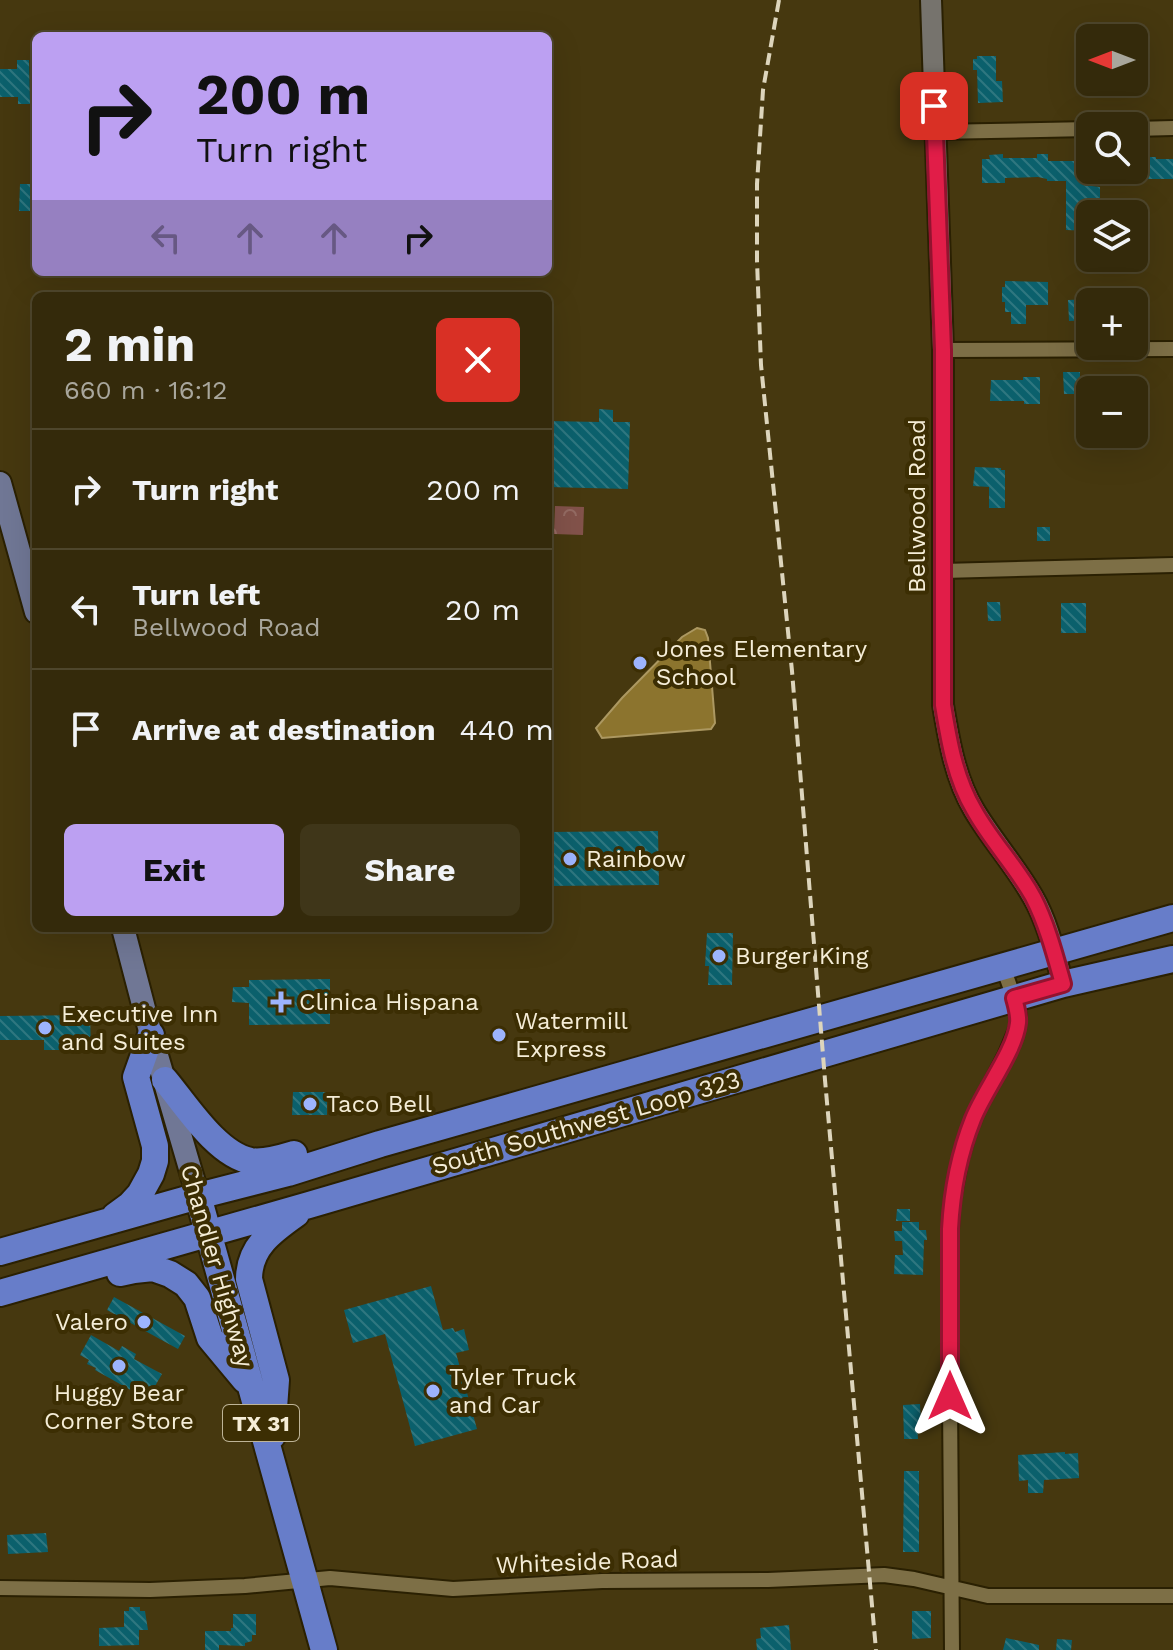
<!DOCTYPE html>
<meta charset="utf-8">
<style>
body{margin:0;font-family:"Work Sans",sans-serif;background:#3f3619;color:#f1f3f6;height:100vh;display:flex;flex-direction:column;font-size:30px;white-space:nowrap}
*{box-sizing:border-box;margin:0}
p{font-size:26px;color:#a9a79d}
.icon{flex:none;width:44px;height:44px;fill:none;stroke:currentColor;stroke-width:2;stroke-linecap:round;stroke-linejoin:round}
.map{position:relative;flex:1;overflow:hidden}
.drawer{position:absolute;left:32px;top:292px;width:520px;height:640px;display:flex;flex-direction:column;background:#342a0b;border-radius:12px;box-shadow:0 8px 32px #0002,0 0 0 2px #4e462c}
.drawer>*{flex:none}
.guide{position:absolute;left:32px;top:32px;width:520px;height:244px;border-radius:12px;box-shadow:0 8px 32px #0002,0 0 0 2px #4e462c;background:#bca0f2;color:#111;overflow:hidden}
.needle{width:52px;rotate:270deg}
.buttons{position:absolute;left:1076px;top:24px;display:grid;gap:16px}
.buttons a{display:grid;place-items:center;width:72px;height:72px;border-radius:12px;background:#342a0b;box-shadow:0 8px 32px #0002,0 0 0 2px #4e462c;font-size:40px}
.pin{position:absolute;display:grid;place-items:center;width:68px;height:68px;color:#fff;margin:-34px;border-radius:16px;box-shadow:0 4px 12px #0006}
.me{position:absolute;width:88px;margin:-44px;rotate:0deg;stroke-linejoin:round;filter:drop-shadow(0 0 6px #0008)}
.turn{display:flex;align-items:center;gap:28px;height:168px;padding:0 32px;font-size:36px}
.turn .icon{width:104px;height:104px;stroke-width:2.5}
.turn b{display:block;font-size:56px;line-height:68px}
.lanes{display:flex;align-items:center;height:76px;padding:0 32px;background:#0003;justify-content:center;gap:40px;direction:ltr}
.lanes .off{opacity:.35}
.round{display:grid;place-items:center;flex:none;width:84px;height:84px;border-radius:12px;background:#3f3619}
.summary{display:flex;align-items:center;justify-content:space-between;height:136px;padding:0 32px}
h1{font-size:48px;font-weight:700;line-height:60px}
.button{display:flex;gap:16px;margin-top:auto;padding:16px 32px}
.button a{flex:1;height:92px;border-radius:12px;background:#bca0f2;color:#111;font-size:32px;font-weight:700;line-height:92px;text-align:center}
.button a+a{background:#3f3619;color:#f1f3f6}
ul{padding:0;list-style:none}
li{display:flex;align-items:center;gap:24px;height:120px;padding:0 32px;border-top:2px solid #4e462c}
li div{flex:1}
li b{display:block;font-size:30px}
li em{font-style:normal}
.map>svg:first-child{display:block}
</style>
<div class="map">
<svg width="1173" height="1650" viewBox="0 0 1173 1650">
<defs>
<pattern id="park-crowns" width="20" height="18" patternUnits="userSpaceOnUse" patternTransform="scale(2)"><rect width="20" height="18" fill="#82524a"/><path d="M2 6a3 3 0 1 1 6 0M12 15a3 3 0 1 1 6 0" fill="none" stroke="#946b63"/></pattern>
<pattern id="building-back-hatch" width="6" height="6" patternUnits="userSpaceOnUse" patternTransform="scale(2)"><rect width="6" height="6" fill="#0b606c"/><path d="M-1 5l2 2M0 0l6 6M5-1l2 2" fill="none" stroke="#2f7780"/></pattern>
</defs>
<rect width="100%" height="100%" fill="#46380f"/>
<!-- park -->
<path fill="url(#park-crowns)" d="M555 506 584 507 583 535 554 534Z"/>
<!-- water -->
<path fill="#8c742e" stroke="#ac9861" stroke-width="2" d="M697 628 705 630 708 638 715 723 711 729 602 738 596 728 622 698 682 637Z"/>
<!-- building -->
<path fill="url(#building-back-hatch)" d="M977 56H996V81H1002L1003 102 978 103 977 70H973V59H977Z
M17 60H29L30 104H18V97H0V69H17Z
M1003 154V158H1037V154H1048V161H1076V165H1083V185L1100 187V198L1090 199V231L1066 230V181H1047V179L1038 177 1005 178V183H982V159H990L989 155Z
M1134 157H1156V159H1173V179H1146V175H1134Z
M20 184H36V211H19Z
M1005 281 1048 282V305H1026V324H1011V312H1005V302H1002V287H1005Z
M1111 286 1112 302H1098L1097 287Z
M1090 299V320L1069 321 1068 300Z
M1063 372H1080V394H1064Z
M1023 377H1040V404H1024V401H990L991 380H1023Z
M599 409 613 410V422H630L628 489 548 487V421L599 422Z
M975 467 1001 468V470H1005V508H989V487L973 486Z
M1037 527H1050V541H1037Z
M987 602H1000L1001 621H988Z
M1061 603H1086V633H1061Z
M658 831 659 885 548 886V832Z
M707 933H733L732 985H708L709 966H705Z
M330 979V1024L249 1025V1003L232 1002 233 987H249V980Z
M90 1015 91 1050H44V1040H0V1016Z
M293 1092H327V1115H292Z
M897 1209H910V1221H896Z
M902 1222H919V1230H926L927 1240H924L923 1275 894 1274 895 1255H903L902 1241H895L894 1231H902Z
M431 1286 443 1330 453 1328 455 1332 464 1329 469 1350 456 1353 477 1429 415 1446 385 1334 353 1343 344 1310Z
M114 1297 185 1336 178 1349 107 1310Z
M91 1335 119 1351 122 1346 136 1354 134 1359 162 1374 151 1393 139 1387 136 1393 95 1370 96 1368 87 1364 89 1360 80 1355Z
M920 1404 921 1424 917 1425 918 1439H904L903 1405Z
M1065 1452V1454L1078 1453 1079 1478 1044 1480 1043 1493H1028V1480L1019 1481 1018 1455Z
M904 1471H919V1552H903Z
M46 1533 48 1552 8 1554 7 1535Z
M129 1607H140V1611H145L148 1630H139V1645L99 1646V1628L124 1627V1611H129Z
M912 1611H931V1638L912 1639Z
M233 1614H256V1635H252V1641L245 1643V1646L219 1645V1650H205V1631H231V1628H233Z
M789 1625 791 1650H757L756 1639 761 1638 760 1628Z
M1006 1638 1039 1645V1650H1003Z
M1057 1639 1072 1640 1071 1650H1056Z"/>
<g fill="none" stroke-linecap="round" stroke-linejoin="round">
<!-- street casing -->
<g stroke="#2a2002" stroke-width="18">
<path id="street" d="M1134 129 1173 128
M935 132 1090 129
M943 350 1173 349
M943 571 1173 565
M0 1588 150 1590 245 1586 330 1578 453 1589 602 1581 768 1580 884 1575 914 1579 988 1596H1173
M952 1650 949 1277 952 1204 961 1158 973 1118 1005 1056 1018 1025 1019 1016 1014 998 1003 967"/>
</g>
<!-- secondary casing -->
<g stroke="#2a2002" stroke-width="24">
<path id="secondary" d="M931 0 943 350V705C949 741 955 778 974 810 992 840 1016 867 1033 897 1048 923 1055 955 1063 984"/>
</g>
<!-- primary casing -->
<g stroke="#2a2002" stroke-width="26">
<path id="primary" d="M0 483 36 612
M123 928 151 1035 198 1196"/>
</g>
<!-- highway casing -->
<g stroke="#2a2002" stroke-width="30">
<path id="highway" d="M165 1080C186 1105 217 1155 251 1161 265 1163 281 1158 294 1154
M198 1196 324 1650
M115 1216 130 1205 140 1194 151 1174 155 1161V1146L136 1077 151 1035
M0 1252 198 1196 288 1173 380 1144 1173 918
M120 1273 134 1270 153 1268 170 1274 186 1284 197 1298 210 1338 245 1380
M0 1293 309 1205 1063 984 1173 959
M272 1436 276 1380 249 1279C249 1247 272 1231 296 1214"/>
</g>
<!-- street -->
<use href="#street" stroke="#7d6f46" stroke-width="14"/>
<!-- secondary -->
<use href="#secondary" stroke="#76736d" stroke-width="20"/>
<!-- primary -->
<use href="#primary" stroke="#707795" stroke-width="22"/>
<!-- highway -->
<use href="#highway" stroke="#677dc9" stroke-width="26"/>
<!-- rail -->
<path stroke="#ddd5bc" stroke-width="4" stroke-dasharray="12 6" stroke-linecap="butt" d="M779 0 763 90 757 184V261L761 365 792 671 825 1080 876 1650"/>
</g>
<g fill="none" stroke-linecap="round" stroke-linejoin="round">
<!-- route casing -->
<g stroke="#92132f" stroke-width="20">
<path id="route" d="M934 106 943 350V705C949 741 955 778 974 810 991 841 1016 866 1033 897 1047 924 1055 955 1063 984L1014 998C1016 1006 1019 1015 1018 1023 1015 1051 984 1091 973 1119 959 1154 952 1191 950 1229V1396"/>
</g>
<!-- route -->
<use href="#route" stroke="#e11d48" stroke-width="14"/>
</g>
<!-- markers -->
<g fill="#9db4fd" stroke="#3c2e03" stroke-width="3">
<circle cx="640" cy="663" r="8"/>
<circle cx="570" cy="859" r="8"/>
<circle cx="719" cy="956" r="8"/>
<path d="M277 990h8v8h8v8h-8v8h-8v-8h-8v-8h8z"/>
<circle cx="45" cy="1028" r="8"/>
<circle cx="499" cy="1035" r="8"/>
<circle cx="310" cy="1104" r="8"/>
<circle cx="144" cy="1322" r="8"/>
<circle cx="119" cy="1366" r="8"/>
<circle cx="433" cy="1391" r="8"/>
</g>
<g text-anchor="middle" dominant-baseline="central" stroke-width="8" stroke-linejoin="round" paint-order="stroke">
<!-- shield labels -->
<rect fill="#3c2e03" stroke="#beb497" stroke-width="2" x="223" y="1405" width="76" height="36" rx="6"/>
<g font-size="22" font-weight="bold" fill="#f5edd7">
<text x="261" y="1423">TX 31</text>
</g>
<!-- street labels -->
<g font-size="24" fill="#f5edd7" stroke="#3c2e03">
<text transform="translate(917 506) rotate(-90)">Bellwood Road</text>
<text transform="translate(586 1123) rotate(-16)">South Southwest Loop 323</text>
<text transform="translate(217 1266) rotate(74)">Chandler Highway</text>
<text transform="translate(587 1562) rotate(-2)">Whiteside Road</text>
</g>
<!-- poi labels -->
<g font-size="24" fill="#f5edd7" stroke="#3c2e03" text-anchor="start">
<text x="656" y="649">Jones Elementary<tspan x="656" dy="28">School</tspan></text>
<text x="586" y="859">Rainbow</text>
<text x="735" y="956">Burger King</text>
<text x="299" y="1002">Clinica Hispana</text>
<text x="61" y="1014">Executive Inn<tspan x="61" dy="28">and Suites</tspan></text>
<text x="515" y="1021">Watermill<tspan x="515" dy="28">Express</tspan></text>
<text x="326" y="1104">Taco Bell</text>
<text x="128" y="1322" text-anchor="end">Valero</text>
<text x="449" y="1377">Tyler Truck<tspan x="449" dy="28">and Car</tspan></text>
<text x="119" y="1393" text-anchor="middle">Huggy Bear<tspan x="119" dy="28">Corner Store</tspan></text>
</g>
</g>
</svg>
<div class="buttons">
<a><svg class="needle" viewBox="-14 -14 28 28"><path d="M0-13l5 13h-10z" fill="#e53935"/><path d="M0 13l5-13h-10z" fill="#a9a79d"/></svg></a>
<a><svg class="icon" aria-label="search" viewBox="0 0 24 24"><circle cx="10" cy="10" r="6"/><path d="M15 15l6 6"/></svg></a>
<a><svg class="icon" aria-label="layers" viewBox="0 0 24 24"><path d="M12 4l9 5-9 5-9-5zM3 14l9 5 9-5"/></svg></a>
<a>+</a>
<a>−</a>
</div>
<div class="pin" style="left:934px;top:106px;background:#d93025"><svg class="icon" aria-label="arrive" viewBox="0 0 24 24"><path d="M6 21V4h12l-3 4 3 4H6"/></svg></div>
<svg class="me" style="left:950px;top:1396px" viewBox="-20 -20 40 40"><path d="M0-17L14 15 0 8-14 15z" fill="#e11d48" stroke="#fff" stroke-width="4"/></svg>
<div class="guide">
<div class="turn"><svg class="icon" aria-label="right" viewBox="0 0 24 24"><path d="M7 20v-9h11M14 6l5 5-5 5"/></svg><div><b>200 m</b>Turn right</div></div>
<div class="lanes"><svg class="icon off" aria-label="left" viewBox="0 0 24 24"><path d="M17 20v-9H6M10 6l-5 5 5 5"/></svg><svg class="icon off" aria-label="ahead" viewBox="0 0 24 24"><path d="M12 20V5M6 11l6-6 6 6"/></svg><svg class="icon off" aria-label="ahead" viewBox="0 0 24 24"><path d="M12 20V5M6 11l6-6 6 6"/></svg><svg class="icon" aria-label="right" viewBox="0 0 24 24"><path d="M7 20v-9h11M14 6l5 5-5 5"/></svg></div>
</div>
<section class="drawer">
<div class="summary"><div><h1>2 min</h1><p>660 m · 16:12</p></div><a class="round" style="background:#d93025;color:#fff"><svg class="icon" aria-label="close" viewBox="0 0 24 24"><path d="M6 6l12 12M18 6L6 18"/></svg></a></div>
<ul>
<li><svg class="icon" aria-label="right" viewBox="0 0 24 24"><path d="M7 20v-9h11M14 6l5 5-5 5"/></svg><div><b>Turn right</b></div><em>200 m</em></li>
<li><svg class="icon" aria-label="left" viewBox="0 0 24 24"><path d="M17 20v-9H6M10 6l-5 5 5 5"/></svg><div><b>Turn left</b><p>Bellwood Road</p></div><em>20 m</em></li>
<li><svg class="icon" aria-label="arrive" viewBox="0 0 24 24"><path d="M6 21V4h12l-3 4 3 4H6"/></svg><div><b>Arrive at destination</b></div><em>440 m</em></li>
</ul>
<div class="button"><a>Exit</a><a>Share</a></div>
</section>
</div>
